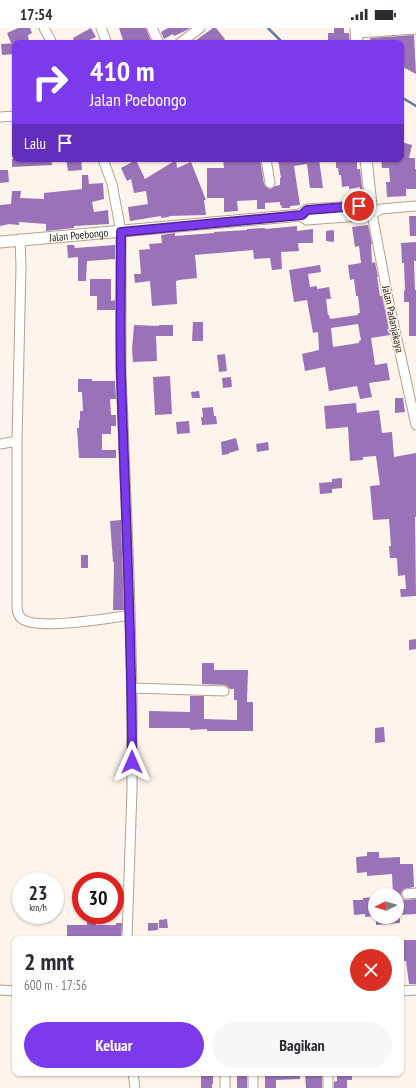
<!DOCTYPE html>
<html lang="id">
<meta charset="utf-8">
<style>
body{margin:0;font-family:"PT Sans Narrow",sans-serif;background:#f7f7f7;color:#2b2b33;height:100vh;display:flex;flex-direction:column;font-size:15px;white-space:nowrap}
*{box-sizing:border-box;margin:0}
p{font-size:13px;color:#7c7c81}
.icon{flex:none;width:22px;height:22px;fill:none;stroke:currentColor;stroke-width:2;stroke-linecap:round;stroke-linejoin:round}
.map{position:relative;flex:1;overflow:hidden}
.details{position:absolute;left:12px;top:908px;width:392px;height:140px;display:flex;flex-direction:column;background:#fff;border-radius:8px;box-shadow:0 1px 3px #0004}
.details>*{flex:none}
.banner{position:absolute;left:12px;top:12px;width:392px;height:122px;border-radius:8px;box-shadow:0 1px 3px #0004;background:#7c3aed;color:#fff;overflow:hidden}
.needle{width:26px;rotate:265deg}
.buttons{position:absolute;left:368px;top:860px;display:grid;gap:8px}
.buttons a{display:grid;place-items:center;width:36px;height:36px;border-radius:50%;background:#fff;box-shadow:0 1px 3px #0004;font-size:20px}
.speed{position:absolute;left:12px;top:844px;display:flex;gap:8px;font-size:20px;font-weight:700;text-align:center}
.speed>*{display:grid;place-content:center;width:52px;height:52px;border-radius:50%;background:#fff;box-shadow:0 1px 3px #0004;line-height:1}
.speed small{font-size:10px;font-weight:400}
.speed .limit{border:6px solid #d22;background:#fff;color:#111}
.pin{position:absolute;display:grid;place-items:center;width:34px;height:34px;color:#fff;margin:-17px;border:2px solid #fff;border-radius:50%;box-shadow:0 1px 4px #0007}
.me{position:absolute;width:44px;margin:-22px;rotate:0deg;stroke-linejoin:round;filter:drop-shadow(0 0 3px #0008)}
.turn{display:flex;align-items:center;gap:14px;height:84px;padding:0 12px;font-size:18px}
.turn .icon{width:52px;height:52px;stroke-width:2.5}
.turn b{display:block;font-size:28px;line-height:34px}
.then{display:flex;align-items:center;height:38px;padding:0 12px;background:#0003;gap:8px;font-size:15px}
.round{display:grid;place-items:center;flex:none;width:42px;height:42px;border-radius:21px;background:#f7f7f7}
.overview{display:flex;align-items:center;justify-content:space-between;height:68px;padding:0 12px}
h1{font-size:24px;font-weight:800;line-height:30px}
.action{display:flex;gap:8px;margin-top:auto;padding:8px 12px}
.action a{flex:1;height:46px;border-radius:24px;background:#7c3aed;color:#fff;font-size:16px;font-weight:800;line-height:46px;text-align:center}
.action a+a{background:#f7f7f7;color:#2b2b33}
.status{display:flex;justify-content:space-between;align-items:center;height:28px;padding:0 20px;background:#fff;direction:ltr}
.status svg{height:11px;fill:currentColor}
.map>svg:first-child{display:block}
</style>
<div class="status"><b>17:54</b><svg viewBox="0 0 49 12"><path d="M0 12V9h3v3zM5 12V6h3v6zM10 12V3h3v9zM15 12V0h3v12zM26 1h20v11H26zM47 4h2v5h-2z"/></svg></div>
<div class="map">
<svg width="416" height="1060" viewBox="0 0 416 1060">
<rect width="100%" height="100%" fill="#fef4eb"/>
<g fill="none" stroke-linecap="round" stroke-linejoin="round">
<!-- stream -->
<path stroke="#6479a8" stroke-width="2.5" d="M268 0 283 15
M401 69 416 78"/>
</g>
<!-- building -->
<path fill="#9a72b7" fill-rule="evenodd" d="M18 0H30L32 5 28 7 29 15H11L7 5Z
M91 0 96 9 83 15H75L73 10Z
M119 0H146L152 15H124Z
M168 0H190L185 3 174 8 173 6 164 11 161 4Z
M213 0H216L225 11 220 15H192Z
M334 0H344V5H349L350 15H328V5H334Z
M414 7 416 46 401 38V15H371L370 10Z
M15 15V26L2 27 1 16Z
M401 114 412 117 409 130H415V141H416V161H406V168L387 169 386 154H390L389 140H382L381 131H401Z
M12 131H51L52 137 12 139Z
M66 131H81L82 142 68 143Z
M223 131H260L264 156 266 159 271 161 275 158 280 157V150H281L278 131H319L323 160H310L307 136 294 138 300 177 290 178V180H282L281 177H280V174L265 175V181H257V172L237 173 238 183 224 184V170H207V140H224Z
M336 131H357V141H360L363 167H360V159L349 161V158L342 159 341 147H339L338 140H336Z
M136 132 145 151 176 132 177 140 191 134 206 172H204L206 187 169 188V189L161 190V188L130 193 128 179 148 176 146 163 134 165 131 151 127 153 121 140Z
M0 142H8L9 154 0 155Z
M82 147H88L89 156 103 155 104 171 92 174 94 184 108 182 109 196 74 198V200L46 203V196L19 194V197L9 196 0 198V177L11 176 12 163H21L20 170 44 171V165L82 161Z
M409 188H416V208H410Z
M368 197 372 216H371L372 235 375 234 378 249H377L380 268H382L390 307 371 310 375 337 387 335 390 352 369 355 372 369 360 371 357 358 329 363 325 339 305 343 302 326 319 322 318 304 313 305 307 272 294 274 289 242 320 237 321 244 308 246 310 259 317 258V261L329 259 331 271H326L328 287H329L330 291 358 287V285H360L358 268H356L354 251 350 252 348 237 361 235 359 218 355 219 352 199ZM358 296 361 312 359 313V315L333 319 331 300Z
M297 198V203L313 201V215H298L299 223 281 224 282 241 272 242 270 230 254 231 253 222 195 227 197 250 179 252 176 253 177 276 152 278 150 253 135 255 134 246H141L139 222 150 221 149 216 162 215 161 207 175 205V208L214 205V204L247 202V201L265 200V201Z
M334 202V214L326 213V203Z
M416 214V233H414L415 262H416V308H409V274H404V263L405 262 404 235H402L401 215Z
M67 217H74L75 220 115 217V231L87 233 86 253H78V229L68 230Z
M90 251H111V273L115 272V282H97V268H90Z
M193 294H203V313H192Z
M134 297 159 298V297H173V308H156L157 333 133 334 132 321Z
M225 326 227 343 219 344 217 327Z
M170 348 172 386 155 387 153 349Z
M231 349 232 359 223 360 222 350Z
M78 351H92V353H115L116 371H110L111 387H116V398H111V406H102V422H116V430H79L77 400H79V392H80V383H83L82 364H78Z
M199 363 200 370H192L191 364Z
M395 370H403L405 384 395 385Z
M356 375 357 385 379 382 382 405 392 404 394 429 416 425V489H415L416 568 401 569 400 561H406L405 547 398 548 397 530H390L389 518H391L389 491 373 492 370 458 380 457 376 428 363 429V432L350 433 348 399 326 401 324 378Z
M213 379 214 388H216L217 396 202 397 201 389H203L202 380Z
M189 393 190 405 177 406 176 394Z
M236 410 239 422 229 425V426L222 427 221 414Z
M268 414 269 422 257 424 256 416Z
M342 450V460L332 461V465L320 466 319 455 332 454V451Z
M121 492 124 582H113L114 534H113L110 493Z
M81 527H88V540H81Z
M416 611V621L409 622V612Z
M202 635H214V642H248L247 674H253V703H207V701L190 702V700H149V683L190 684V668H204V691L237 692V672H234V661H230L227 658 224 657 202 656Z
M384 699 385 714 375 715V700Z
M367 824H379V830L400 829V836H413L414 859 404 861 402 863 401 866 402 870 405 872 416 871V886L397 887V867H393L392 846 367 848V844L357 845 356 829 367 828Z
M375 869V888L365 889V886L354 887 353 872H363V870Z
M376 889H400V895L376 897Z
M167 891 168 900H159V892Z
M87 894H96V897H116V895H122L121 911H67V897H87Z
M148 895H158V902L148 903Z
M404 912H416V956H409L406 933H403Z
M202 1045H213V1056H212V1060H201V1047H202Z
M237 1045H247V1060H237Z
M265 1045H300V1051L276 1052V1060H265Z
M305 1045H322V1060H306Z
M337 1045H352V1052H347V1060H334V1054L337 1053Z"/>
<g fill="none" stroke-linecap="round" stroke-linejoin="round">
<!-- minor casing -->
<g stroke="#b8a08d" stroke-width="11">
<path id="minor" d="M44 0 52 15
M101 0 107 15
M152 0 159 15
M357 5 416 1
M180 15 200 0
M0 89 15 88
M103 131 112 156 121 204V344L129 547 132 660V761L127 911
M266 131 270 155
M416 178 381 181 372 186 389 275 416 397
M20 211 21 238 17 413V575C17 580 17 586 21 590 34 603 111 590 130 587
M0 416 17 413
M132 660 224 663
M407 866 416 865
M0 962 15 963
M401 963 416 962
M133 1045 135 1060
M225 1060V1045
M253 1060V1045
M328 1060V1045"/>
</g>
<!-- major casing -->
<g stroke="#b8a08d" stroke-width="13">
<g id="major">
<path d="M356 0 357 15"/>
<path d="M301 187 307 182 371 178"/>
<path id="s1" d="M0 214 301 187 307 191 372 186 366 131"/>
</g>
</g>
<!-- minor -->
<use href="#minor" stroke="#fff" stroke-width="9"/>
<!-- major -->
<use href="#major" stroke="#fff" stroke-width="11"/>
</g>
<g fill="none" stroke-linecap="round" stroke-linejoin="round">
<!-- route casing -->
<g stroke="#51269a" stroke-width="10">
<path id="route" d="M132 734C132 604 125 475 121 346 120 299 121 251 121 204L302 187 307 182 359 178"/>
</g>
<!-- route -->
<use href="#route" stroke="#7c3aed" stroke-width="7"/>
</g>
<g text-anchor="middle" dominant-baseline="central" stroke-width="3" stroke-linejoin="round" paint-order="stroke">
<!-- street labels -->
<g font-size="11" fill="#221911" stroke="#fef4eb">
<text stroke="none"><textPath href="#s1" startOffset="79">Jalan Poebongo</textPath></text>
<text transform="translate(393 291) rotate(78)">Jalan Padanjakaya</text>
</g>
</g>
</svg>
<div class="buttons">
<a><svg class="needle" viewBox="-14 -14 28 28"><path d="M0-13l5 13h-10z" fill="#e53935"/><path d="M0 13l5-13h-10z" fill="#7c7c81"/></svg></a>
</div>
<div class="speed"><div>23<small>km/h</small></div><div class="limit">30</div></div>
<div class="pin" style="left:359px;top:178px;background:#d93025"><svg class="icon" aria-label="arrive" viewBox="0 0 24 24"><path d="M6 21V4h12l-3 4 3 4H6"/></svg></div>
<svg class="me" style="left:132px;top:734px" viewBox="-20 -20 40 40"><path d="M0-17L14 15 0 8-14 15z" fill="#7c3aed" stroke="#fff" stroke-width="4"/></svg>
<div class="banner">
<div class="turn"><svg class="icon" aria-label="right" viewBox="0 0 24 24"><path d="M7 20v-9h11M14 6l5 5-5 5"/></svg><div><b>410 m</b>Jalan Poebongo</div></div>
<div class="then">Lalu<svg class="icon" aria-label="arrive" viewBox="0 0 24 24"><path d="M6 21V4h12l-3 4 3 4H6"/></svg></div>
</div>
<section class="details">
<div class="overview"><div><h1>2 mnt</h1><p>600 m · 17:56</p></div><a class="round" style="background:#d93025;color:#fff"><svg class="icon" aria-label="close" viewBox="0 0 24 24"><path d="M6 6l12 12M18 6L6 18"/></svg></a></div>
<div class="action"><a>Keluar</a><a>Bagikan</a></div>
</section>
</div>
